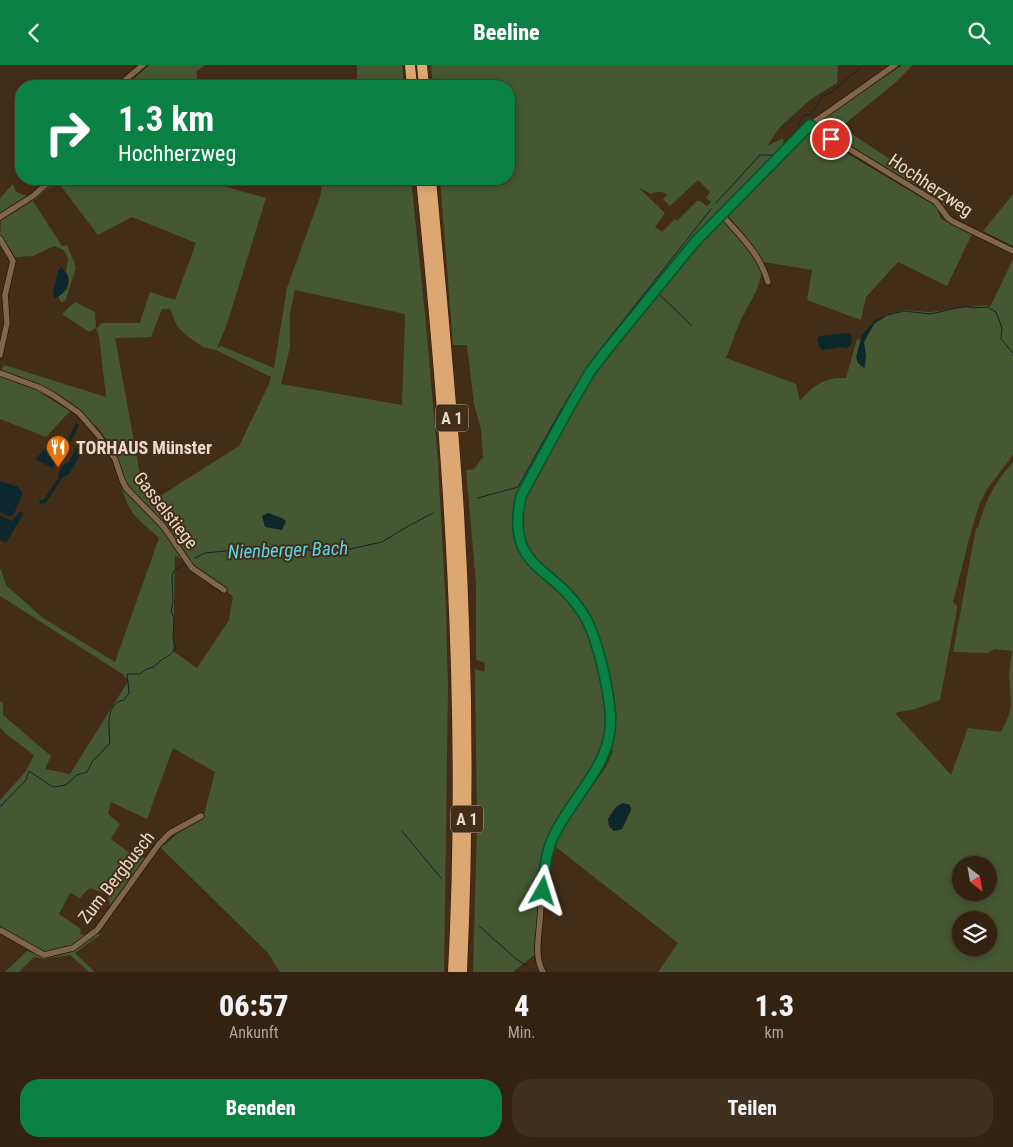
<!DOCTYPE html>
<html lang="de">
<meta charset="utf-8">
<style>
body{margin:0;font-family:"Roboto Condensed",sans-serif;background:#3e2f1e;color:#f1f3f6;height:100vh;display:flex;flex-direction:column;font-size:19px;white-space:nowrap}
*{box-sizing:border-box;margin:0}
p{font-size:16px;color:#a9a49f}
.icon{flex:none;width:28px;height:28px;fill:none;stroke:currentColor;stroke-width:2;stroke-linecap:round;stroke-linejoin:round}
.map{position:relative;height:907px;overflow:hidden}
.details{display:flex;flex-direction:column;background:#332210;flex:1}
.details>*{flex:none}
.guide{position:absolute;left:15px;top:15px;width:500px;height:105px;border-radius:20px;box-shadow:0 2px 8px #0003,0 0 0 1px #4e3f30;background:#0b8043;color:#fff;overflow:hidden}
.needle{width:32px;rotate:149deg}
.tools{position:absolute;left:952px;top:791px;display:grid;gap:10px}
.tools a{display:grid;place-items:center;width:45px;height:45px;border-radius:50%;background:#332210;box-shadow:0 2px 8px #0003,0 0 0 1px #4e3f30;font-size:25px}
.pin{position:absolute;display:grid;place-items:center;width:42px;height:42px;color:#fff;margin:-21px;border:2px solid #fff;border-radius:50%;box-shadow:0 1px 5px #0007}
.me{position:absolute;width:55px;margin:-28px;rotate:6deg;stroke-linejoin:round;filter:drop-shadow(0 0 4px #0008)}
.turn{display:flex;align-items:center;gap:18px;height:105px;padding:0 20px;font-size:22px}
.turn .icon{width:65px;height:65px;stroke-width:2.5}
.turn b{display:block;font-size:35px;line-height:42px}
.eta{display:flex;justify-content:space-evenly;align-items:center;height:85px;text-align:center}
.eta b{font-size:30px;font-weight:800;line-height:35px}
.button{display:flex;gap:10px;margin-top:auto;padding:10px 20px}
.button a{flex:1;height:58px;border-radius:20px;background:#0b8043;color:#fff;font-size:20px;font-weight:800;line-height:58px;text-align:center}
.button a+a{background:#3e2f1e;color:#f1f3f6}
header{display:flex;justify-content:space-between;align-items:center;height:65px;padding:0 20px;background:#0b8043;color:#fff;font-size:22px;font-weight:800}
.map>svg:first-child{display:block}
</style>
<header><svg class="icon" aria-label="back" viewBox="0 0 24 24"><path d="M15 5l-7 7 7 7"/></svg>Beeline<svg class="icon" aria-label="search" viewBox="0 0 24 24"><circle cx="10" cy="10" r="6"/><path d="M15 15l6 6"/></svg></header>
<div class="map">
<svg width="1013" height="907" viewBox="0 0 1013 907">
<rect width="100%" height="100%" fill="#442d16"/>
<!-- green -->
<path fill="#455831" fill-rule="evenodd" d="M149 0H205L196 7 197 13 190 21H134L129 18Z
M357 0H402L404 21H352L357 14Z
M431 0H838L837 18 811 34 780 62 767 81 783 73 784 83 722 145 672 200 595 298 525 422 518 451 524 486 563 526 590 561 611 647 606 685 560 761 548 785 538 887 513 907H473L477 760 475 604 484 607 485 598 476 595V518L466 405 474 404 483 392 481 364 474 339 467 280H453L440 114H509V21H433ZM698 115 710 127 706 133 711 137 707 141 700 136H697L677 156 675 154 662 167 655 162 665 148 638 122 651 129C657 127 662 125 667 130L663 134 670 141Z
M902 0H913L896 17 841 62 951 134 944 141 940 135 818 62V58Z
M807 67H810L936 141 941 154 972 169 947 221 898 197 866 232 861 255 807 235 812 205 763 197 757 186 727 149Z
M55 114H198L266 133 227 259 217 283 221 281 274 303 287 223 320 132 323 114H411L425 249 438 397 446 546 448 623 444 907H280L268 888 160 782 166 779 177 769 203 754 215 707 173 683 147 754 111 737 108 749 120 759 111 774 138 794 146 792 110 841 108 830 91 823 87 825 80 833 70 828 59 849 81 864 80 869 85 870 72 880 44 887 0 861V735L26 706 34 690 6 669 0 662V636L3 638V650L51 691 45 704 70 709 129 615 123 611 124 610 0 531V505L1 504 6 520 43 553 115 597 159 473C139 454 129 451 122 423L126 422C120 402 112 380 98 363 92 355 50 331 39 327L70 346 46 372 0 354V307L4 300 106 332 99 271 96 264 102 258H140L150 227 175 235 196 178 132 152 98 170 57 116 33 136 62 181 67 180 76 202 66 234 62 238 58 232 67 224 69 218V213L66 207 68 194 64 185 54 181 33 191 15 192 0 170 1 154 48 121ZM295 225 405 249 402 340 281 319 290 282V249ZM162 244H170L177 261 187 271 203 282 216 285 271 312 269 319 239 381 154 435 140 409 115 273 151 272ZM175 490 233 531 229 555 197 603 173 586Z
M13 119 16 127 27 131 0 152V133Z
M1013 129V181L983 166Z
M721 155C732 164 760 192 761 207 762 220 746 244 740 257 735 268 731 281 726 293L796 319 800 336C813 320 825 312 846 313L857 274 861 275 876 254 904 245 930 247 986 240 990 242 1013 194V390L987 424 980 438 972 463 953 537 957 541V544L940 635 915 644 895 648 951 710 968 663 1001 667 1009 650 1011 640 1009 608 1012 586 994 584 988 588 953 587 976 463H978C986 434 993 420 1013 397V907H658L678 878 556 782 562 762 606 702 613 686 612 685C619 643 604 566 576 534 559 514 532 502 523 476 519 464 518 448 522 435 524 429 527 423 530 418 538 400 547 384 557 368 603 292 660 220 721 155ZM623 738 631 743V745L622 764 614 766 609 761 608 754 614 744ZM961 800H989V828H961ZM961 855H989V882H961Z
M75 237 95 247 96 263 89 267 62 249Z
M96 869H101L75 888 95 907H89L70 890 44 894 34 892 19 907H5L27 886 40 890 71 886Z"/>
<!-- water -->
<path fill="#0c282c" d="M61 202C73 212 69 228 55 233L53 231V228L58 206Z
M888 250 874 259 864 277 866 290 865 302 864 303 858 298 856 292 862 270 876 254Z
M849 268 851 269 852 278 848 283 840 282 822 285 819 281 817 274 820 271Z
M76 358 79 360C73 375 61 391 52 403L37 395 36 393 44 385C48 386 51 388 55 387 64 384 72 365 76 358Z
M83 376 87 378 86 380 69 409 62 413 46 438 40 439 39 435H43L45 433 58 413 59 407 63 400 69 397 77 381Z
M0 416 18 422 23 428 13 451 9 452 0 447Z
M19 447 24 448 6 478 0 475V450L12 456Z
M268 448 282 453 286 456 282 465 265 462 262 451Z
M623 738 630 740 631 745 622 764 614 766 609 761 608 754 617 741Z"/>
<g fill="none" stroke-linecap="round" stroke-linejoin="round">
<!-- stream -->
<path stroke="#0c282c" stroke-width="1" d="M777 87 799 64V58L804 50 812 49 821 32 832 27 861 2
M716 138 760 90H772
M659 229 692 261
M888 250 904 246 930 249 966 241 972 243 987 242 996 247 1002 263 1001 274 1013 288
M565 338 587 304 603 281 711 144
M478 433 518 422 562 343
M195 493 205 488 235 485H304L336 487 382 477 403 464 433 448
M0 742 26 715 29 706 53 722 66 720 77 710 87 707 92 697 110 678C109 663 105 638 124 635L129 628 127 609H140L146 604 154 602 160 596 171 589 176 583 173 573 174 553 171 546 173 537 172 511 174 506 184 499
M402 766 441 813
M479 861 515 893 525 900
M532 905 534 907"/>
<!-- street casing -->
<g stroke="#2a1500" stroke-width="7">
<path id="street" d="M118 21 143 0
M810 60 936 137 948 153 954 157 1013 186
M721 149C741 172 759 187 768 217
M0 152 33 131 52 114
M0 174 13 196 5 230 7 258 0 290
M0 308 38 322 53 330 79 348 98 370 115 394 122 415 126 423 163 461 192 503 224 525
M0 865 44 890 73 883 97 865 159 779 170 768 201 751
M543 907C534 891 539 872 540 855 542 830 541 800 551 776 568 736 609 705 611 660 612 632 597 570 582 547 552 501 505 503 521 431L569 343 590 307 665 212 695 177 810 60 895 0"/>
</g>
<!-- highway casing -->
<g stroke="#2a1500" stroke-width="11">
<path id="highway" d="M410 0 412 21
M422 0 424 21
M421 114C448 377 467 642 453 907
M431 114C441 225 452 336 459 448 468 601 469 754 462 907"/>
</g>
<!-- street -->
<use href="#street" stroke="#7f654c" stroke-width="5.5"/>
<!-- highway -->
<use href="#highway" stroke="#dca772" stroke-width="10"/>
</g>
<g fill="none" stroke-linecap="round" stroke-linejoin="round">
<!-- route casing -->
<g stroke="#07532c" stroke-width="12">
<path id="route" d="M543 826C544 810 545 793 551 777 569 732 617 699 610 645 607 617 597 570 582 547 552 500 505 504 521 431L569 343 590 307 606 286 695 177 810 60 831 74"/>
</g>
<!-- route -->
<use href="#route" stroke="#0b8043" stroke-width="9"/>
</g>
<!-- icons -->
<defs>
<g id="restaurant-pin" transform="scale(1.25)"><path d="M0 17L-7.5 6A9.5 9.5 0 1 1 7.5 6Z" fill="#e8710a" stroke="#442d16"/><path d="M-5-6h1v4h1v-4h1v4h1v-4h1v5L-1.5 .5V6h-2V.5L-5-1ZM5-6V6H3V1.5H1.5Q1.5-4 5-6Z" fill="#fff"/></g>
</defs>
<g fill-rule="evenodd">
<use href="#restaurant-pin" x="58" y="382"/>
</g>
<g text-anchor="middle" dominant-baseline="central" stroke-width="4" stroke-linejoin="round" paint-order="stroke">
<!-- shield labels -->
<g fill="#442d16" stroke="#b8a695" stroke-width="1">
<rect x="436" y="339.5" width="32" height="27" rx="4"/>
<rect x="451" y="740.5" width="32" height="27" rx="4"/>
</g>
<g font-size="16" font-weight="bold" fill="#e9dacc">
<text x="452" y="353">A 1</text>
<text x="467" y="754">A 1</text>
</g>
<!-- street labels -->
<g font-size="18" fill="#e9dacc" stroke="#442d16">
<text transform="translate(931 120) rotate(34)">Hochherzweg</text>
<text transform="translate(166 445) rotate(52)">Gasselstiege</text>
<text transform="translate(116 812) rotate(-52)">Zum Bergbusch</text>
</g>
<!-- poi labels -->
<g font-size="18" font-weight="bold" fill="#e9dacc" stroke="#442d16" text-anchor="start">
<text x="76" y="382">TORHAUS Münster</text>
</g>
<!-- water labels -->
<g font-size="19" font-style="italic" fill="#56d6eb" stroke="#442d16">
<text transform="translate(288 485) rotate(-2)">Nienberger Bach</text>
</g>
</g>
</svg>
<div class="tools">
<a><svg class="needle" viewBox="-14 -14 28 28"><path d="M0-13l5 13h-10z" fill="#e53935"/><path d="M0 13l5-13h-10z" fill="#a9a49f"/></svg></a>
<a><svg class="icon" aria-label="layers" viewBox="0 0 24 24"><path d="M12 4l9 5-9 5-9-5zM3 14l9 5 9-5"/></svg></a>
</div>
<div class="pin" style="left:831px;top:74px;background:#d93025"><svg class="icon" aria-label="arrive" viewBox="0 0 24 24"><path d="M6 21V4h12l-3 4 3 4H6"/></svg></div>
<svg class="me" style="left:543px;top:826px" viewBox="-20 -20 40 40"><path d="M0-17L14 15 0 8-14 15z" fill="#0b8043" stroke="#fff" stroke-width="4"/></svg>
<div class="guide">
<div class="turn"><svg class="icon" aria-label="right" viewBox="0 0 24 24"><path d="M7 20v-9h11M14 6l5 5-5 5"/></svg><div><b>1.3 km</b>Hochherzweg</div></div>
</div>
</div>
<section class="details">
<div class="eta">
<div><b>06:57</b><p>Ankunft</p></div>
<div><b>4</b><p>Min.</p></div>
<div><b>1.3</b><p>km</p></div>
</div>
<div class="button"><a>Beenden</a><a>Teilen</a></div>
</section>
